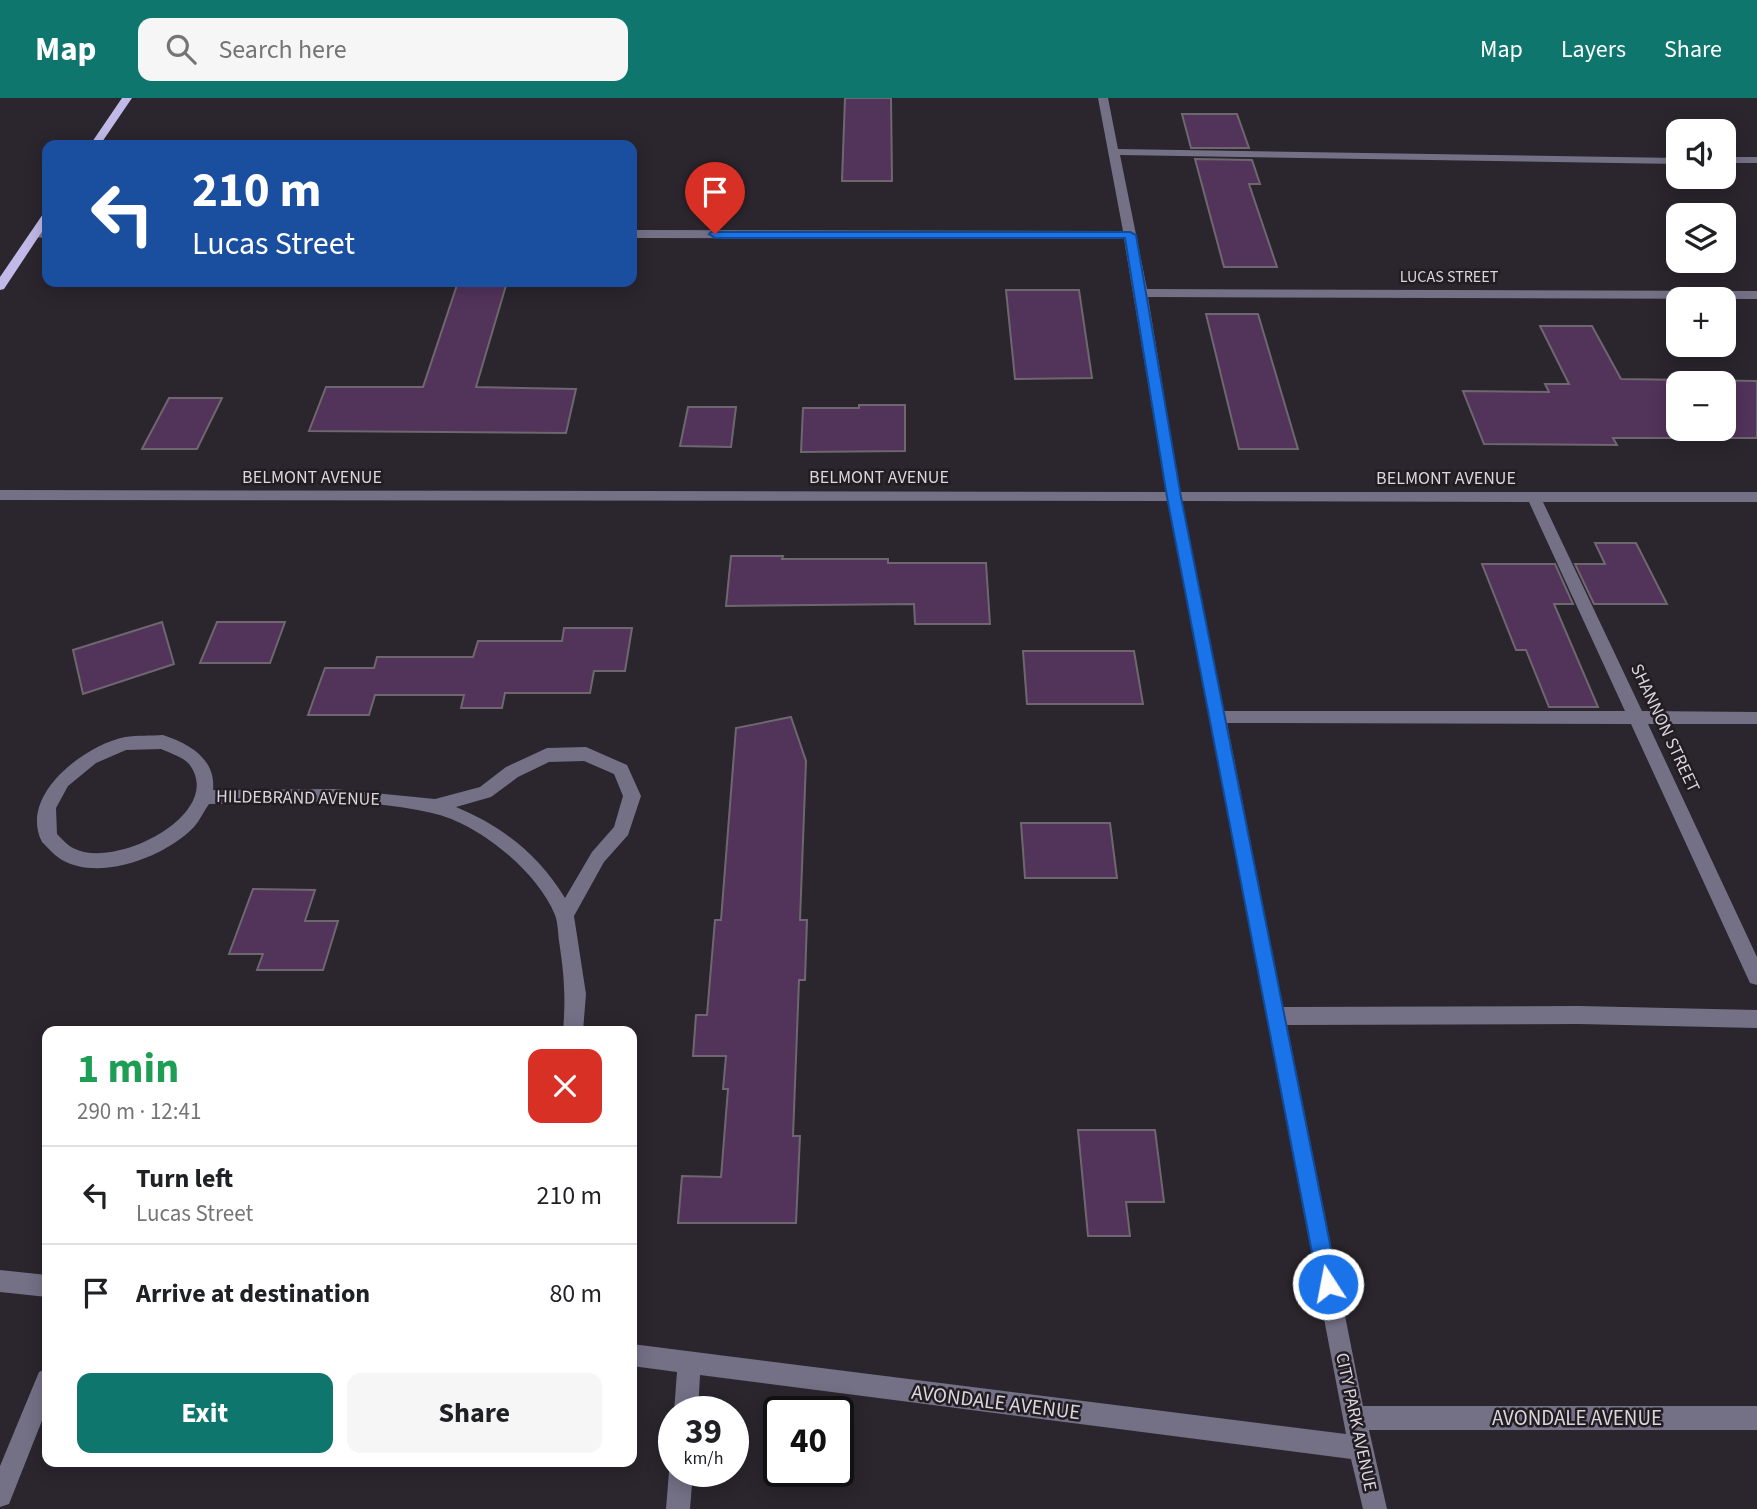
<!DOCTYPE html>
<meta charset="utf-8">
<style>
body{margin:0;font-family:"Source Sans 3",sans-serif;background:#f6f6f6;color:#202124;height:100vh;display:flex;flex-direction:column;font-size:26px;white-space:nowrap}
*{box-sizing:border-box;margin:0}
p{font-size:23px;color:#757577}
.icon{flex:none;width:38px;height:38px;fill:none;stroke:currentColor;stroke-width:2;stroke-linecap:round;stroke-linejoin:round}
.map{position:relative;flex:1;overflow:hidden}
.panel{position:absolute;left:42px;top:928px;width:595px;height:441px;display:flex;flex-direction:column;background:#fff;border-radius:14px;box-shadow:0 4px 18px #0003}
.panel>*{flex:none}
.top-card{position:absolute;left:42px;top:42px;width:595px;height:147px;border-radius:14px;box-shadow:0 4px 18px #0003;background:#1a4fa0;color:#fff;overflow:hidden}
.fabs{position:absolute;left:1666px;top:21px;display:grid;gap:14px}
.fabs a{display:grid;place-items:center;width:70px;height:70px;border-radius:14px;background:#fff;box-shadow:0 4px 18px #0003;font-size:35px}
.speed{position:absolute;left:658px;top:1298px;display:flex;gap:14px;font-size:35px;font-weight:700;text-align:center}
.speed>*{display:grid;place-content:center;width:91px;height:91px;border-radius:50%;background:#fff;box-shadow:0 4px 18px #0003;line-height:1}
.speed small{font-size:18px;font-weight:400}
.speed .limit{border:4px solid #111;border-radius:10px;background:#fff;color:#111}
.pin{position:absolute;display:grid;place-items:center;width:60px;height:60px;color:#fff;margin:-72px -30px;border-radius:50% 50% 50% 0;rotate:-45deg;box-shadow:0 0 7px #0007}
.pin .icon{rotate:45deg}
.me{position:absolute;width:77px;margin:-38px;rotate:349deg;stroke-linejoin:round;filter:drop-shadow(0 0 5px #0008)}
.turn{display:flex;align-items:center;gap:24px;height:147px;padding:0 35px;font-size:32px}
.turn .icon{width:91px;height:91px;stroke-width:2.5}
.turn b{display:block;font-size:49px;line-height:60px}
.round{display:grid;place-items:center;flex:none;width:74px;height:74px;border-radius:14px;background:#f6f6f6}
.headline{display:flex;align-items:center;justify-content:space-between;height:119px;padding:0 35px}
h1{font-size:42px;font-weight:700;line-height:52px;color:#1e9e55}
.cta{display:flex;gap:14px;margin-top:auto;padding:14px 35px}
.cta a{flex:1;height:80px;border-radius:14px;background:#0f766e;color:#fff;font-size:28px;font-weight:700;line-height:80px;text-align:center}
.cta a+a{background:#f6f6f6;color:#202124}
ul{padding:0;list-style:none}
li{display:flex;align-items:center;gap:21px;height:98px;padding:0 35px;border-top:2px solid #e0e0e0}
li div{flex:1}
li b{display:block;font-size:26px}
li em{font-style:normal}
header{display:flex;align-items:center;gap:42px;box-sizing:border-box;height:98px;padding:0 35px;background:#0f766e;color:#fff}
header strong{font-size:33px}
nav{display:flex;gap:38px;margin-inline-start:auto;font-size:24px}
.search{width:490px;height:63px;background:#f6f6f6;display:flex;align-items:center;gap:18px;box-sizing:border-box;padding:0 24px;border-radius:14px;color:#757577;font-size:26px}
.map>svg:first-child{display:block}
</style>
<header>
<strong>Map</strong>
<div class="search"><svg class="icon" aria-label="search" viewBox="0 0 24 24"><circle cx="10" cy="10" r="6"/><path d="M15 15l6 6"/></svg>Search here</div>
<nav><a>Map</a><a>Layers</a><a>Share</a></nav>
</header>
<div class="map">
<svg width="1757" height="1411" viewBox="0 0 1757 1411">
<rect width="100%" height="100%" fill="#2b252d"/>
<!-- building -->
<path fill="#52335a" stroke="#6e6770" stroke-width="2" fill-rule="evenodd" d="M845 0H891L892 83H842Z
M1182 16H1237L1249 50H1191Z
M1195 61 1252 62 1260 86H1249L1277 169H1224Z
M458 184H507L476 289 576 291 566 335 309 333 326 289H423Z
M1006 192H1079L1092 280 1015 281Z
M1206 216H1258L1298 351H1239Z
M1540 228H1592L1621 281 1757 283V340H1613L1617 347 1484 346 1463 293 1549 294 1545 286H1569ZM1678 285H1724V331H1678Z
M169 300H222L197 351H142Z
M859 307H905V353L801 354 803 310H859Z
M688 309H736L731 349 680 348Z
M1595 445H1636L1667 506H1594L1575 466H1605Z
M731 458H783L782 461H888V465H986L990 526H915L914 506 726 508Z
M1482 466H1555L1573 506H1554L1598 609H1549L1526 552H1516Z
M162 524 174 566 83 596 73 552Z
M217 524H285L270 565H200Z
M564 530H632L625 573H594L590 595H505L502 610H461L464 597H375L369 617H308L325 570H374L377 559H473L478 543H562Z
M1023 553H1134L1143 606H1027Z
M791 619 806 663 800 822H807L805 882H799L793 1038H800L796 1125H678L682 1078 721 1079 728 991H723L726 958H693L696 917H707L715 822H721L736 630Z
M1021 725H1110L1117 780H1025Z
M253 791 315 792 305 823H338L323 872H257L263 856H229Z
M1078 1032H1155L1164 1104H1126L1130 1138H1088Z"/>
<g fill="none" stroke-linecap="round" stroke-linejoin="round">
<!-- minor -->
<path fill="#747187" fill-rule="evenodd" d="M1098 0H1108L1118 51 1678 60V66L1120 57 1147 191 1757 193V201L1148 199 1180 394H1757V404H1543L1642 613 1757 614V626H1648L1757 859V887L1750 885 1631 626 1227 625 1283 909 1579 908 1757 912V930L1579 926 1287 927 1363 1308H1757V1332H1369L1387 1411H1363L1351 1361 700 1277 698 1314H674L677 1274 632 1268V1246L1346 1336 1168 403 0 402V392L1166 394 1124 141 632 140V132L1123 133ZM1182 403 1529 404 1625 613H1224Z
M1724 59H1757V65H1724Z
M35 132H47V140L31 139 29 136Z
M163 637C190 646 216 661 213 692L334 691 435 701 480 689 506 669 547 650 586 649 627 667 641 698 628 737 604 764 574 818 586 896 583 933H563C566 899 564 876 559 843 558 835 558 825 555 817 537 773 478 725 432 715 360 698 282 705 209 706 204 713 200 722 194 729 166 758 101 784 62 762 55 758 48 750 42 744 18 697 85 647 125 639 137 637 151 638 163 637ZM161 651C170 655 183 659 189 666 227 715 115 773 73 750 67 747 62 741 57 736L56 710 68 688 96 665 126 652ZM584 663 614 676 623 698 614 729 592 754 565 800C539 757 502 728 456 709L491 699 518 679 549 664Z
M0 1172 47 1177V1199L0 1194Z
M47 1270V1310L9 1406 0 1409V1368L39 1274Z
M674 1365V1374H693L690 1411H666L669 1374Z"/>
<!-- major -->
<path fill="#c1bae8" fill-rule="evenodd" d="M122 0H132L100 47H90Z
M47 114V126L4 191 0 192V179L43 116Z"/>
</g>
<!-- route -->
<path fill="#1a73e8" stroke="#114b97" stroke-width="2" d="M711 134H1130L1136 137 1181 399 1338 1186 1335 1193 1328 1196 1321 1193 1318 1186 1167 399 1125 140H715L709 136Z"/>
<g text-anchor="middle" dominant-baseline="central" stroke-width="5" stroke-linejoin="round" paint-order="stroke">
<!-- far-street labels -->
<g font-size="16" fill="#dad6db" stroke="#221c23">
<text x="1449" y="179">LUCAS STREET</text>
</g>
<!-- street labels -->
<g font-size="18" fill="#dad6db" stroke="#221c23">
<text x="312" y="379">BELMONT AVENUE</text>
<text x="879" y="379">BELMONT AVENUE</text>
<text x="1446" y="380">BELMONT AVENUE</text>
<text transform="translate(1665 630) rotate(65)">SHANNON STREET</text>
<text transform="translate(298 700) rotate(1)">HILDEBRAND AVENUE</text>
<text transform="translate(1356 1324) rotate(78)">CITY PARK AVENUE</text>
</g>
<!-- near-street labels -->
<g font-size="21" fill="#dad6db" stroke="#221c23">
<text transform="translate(996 1304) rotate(7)">AVONDALE AVENUE</text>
<text x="1577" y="1320">AVONDALE AVENUE</text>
</g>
</g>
</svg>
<div class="fabs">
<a><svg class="icon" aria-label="sound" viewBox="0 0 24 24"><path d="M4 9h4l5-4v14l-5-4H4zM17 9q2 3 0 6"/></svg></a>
<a><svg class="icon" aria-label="layers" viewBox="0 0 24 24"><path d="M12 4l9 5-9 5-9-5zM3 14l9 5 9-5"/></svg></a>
<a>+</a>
<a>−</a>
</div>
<div class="speed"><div>39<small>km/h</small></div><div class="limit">40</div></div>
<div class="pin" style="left:715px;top:136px;background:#d93025"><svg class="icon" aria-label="arrive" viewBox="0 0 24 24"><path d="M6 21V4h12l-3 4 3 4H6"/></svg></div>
<svg class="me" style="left:1328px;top:1186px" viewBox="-20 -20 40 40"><circle r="17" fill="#1a73e8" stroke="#fff" stroke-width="3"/><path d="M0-11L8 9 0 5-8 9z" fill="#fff"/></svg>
<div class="top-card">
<div class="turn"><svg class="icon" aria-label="left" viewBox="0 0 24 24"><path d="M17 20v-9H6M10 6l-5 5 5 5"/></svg><div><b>210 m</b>Lucas Street</div></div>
</div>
<section class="panel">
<div class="headline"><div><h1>1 min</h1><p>290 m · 12:41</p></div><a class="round" style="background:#d93025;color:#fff"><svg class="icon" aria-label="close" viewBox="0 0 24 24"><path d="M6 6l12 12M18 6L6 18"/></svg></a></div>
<ul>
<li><svg class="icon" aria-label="left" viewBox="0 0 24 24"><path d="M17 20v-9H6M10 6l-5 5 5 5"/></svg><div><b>Turn left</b><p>Lucas Street</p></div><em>210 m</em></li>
<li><svg class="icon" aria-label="arrive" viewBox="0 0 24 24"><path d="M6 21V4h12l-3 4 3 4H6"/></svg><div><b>Arrive at destination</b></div><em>80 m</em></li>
</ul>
<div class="cta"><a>Exit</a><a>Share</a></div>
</section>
</div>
